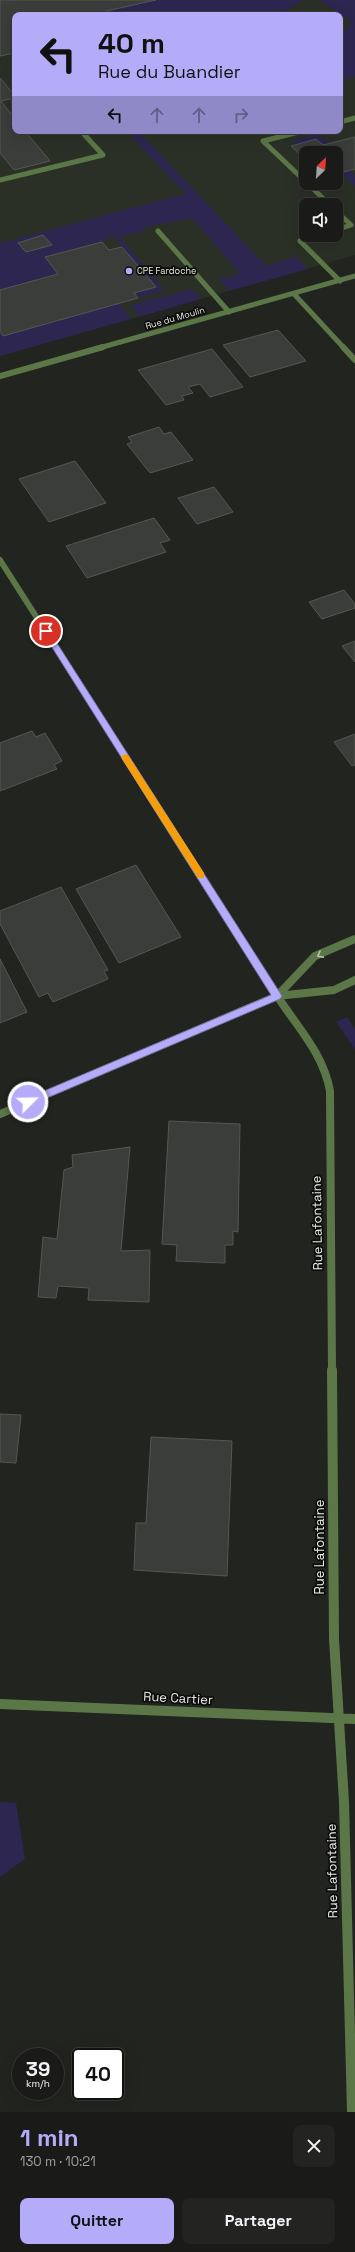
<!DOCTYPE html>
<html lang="fr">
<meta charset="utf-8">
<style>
body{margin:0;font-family:"Space Grotesk",sans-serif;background:#232421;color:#f1f3f6;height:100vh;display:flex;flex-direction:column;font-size:15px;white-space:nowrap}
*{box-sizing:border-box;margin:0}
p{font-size:13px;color:#9fa1a2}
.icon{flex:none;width:22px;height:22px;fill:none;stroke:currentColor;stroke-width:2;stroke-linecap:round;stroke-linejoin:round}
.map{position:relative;height:2112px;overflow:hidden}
.drawer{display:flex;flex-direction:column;background:#1a1b18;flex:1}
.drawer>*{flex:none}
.hud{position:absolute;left:12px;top:12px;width:331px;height:122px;border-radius:8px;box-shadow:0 4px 16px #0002,0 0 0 1px #383937;background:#b4acf9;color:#111;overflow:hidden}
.needle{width:26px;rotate:25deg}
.controls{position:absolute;left:299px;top:146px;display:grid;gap:8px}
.controls a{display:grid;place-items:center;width:44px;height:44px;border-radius:8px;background:#1a1b18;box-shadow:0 4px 16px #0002,0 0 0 1px #383937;font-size:20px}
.speed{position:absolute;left:12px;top:2048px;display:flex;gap:8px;font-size:20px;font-weight:700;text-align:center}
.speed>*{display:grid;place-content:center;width:52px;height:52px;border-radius:50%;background:#1a1b18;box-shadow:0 4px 16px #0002,0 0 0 1px #383937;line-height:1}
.speed small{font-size:10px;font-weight:400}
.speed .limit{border:2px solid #111;border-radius:6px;background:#fff;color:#111}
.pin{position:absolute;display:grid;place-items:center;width:34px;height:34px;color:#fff;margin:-17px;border:2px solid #fff;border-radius:50%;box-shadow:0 1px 4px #0007}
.me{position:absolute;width:44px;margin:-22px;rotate:67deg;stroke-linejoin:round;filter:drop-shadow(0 0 3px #0008)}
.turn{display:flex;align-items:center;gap:14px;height:84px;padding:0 20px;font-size:18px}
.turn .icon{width:52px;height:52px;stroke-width:2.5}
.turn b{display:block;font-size:28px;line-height:34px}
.lanes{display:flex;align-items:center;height:38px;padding:0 20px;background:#0003;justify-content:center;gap:20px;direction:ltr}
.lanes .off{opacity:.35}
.round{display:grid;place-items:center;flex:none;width:42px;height:42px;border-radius:8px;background:#232421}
.head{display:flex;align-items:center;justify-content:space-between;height:68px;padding:0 20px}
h1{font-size:24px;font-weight:600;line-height:30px;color:#b4acf9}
.button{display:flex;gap:8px;margin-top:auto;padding:8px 20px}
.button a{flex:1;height:46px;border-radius:8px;background:#b4acf9;color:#111;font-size:16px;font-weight:600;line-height:46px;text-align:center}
.button a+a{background:#232421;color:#f1f3f6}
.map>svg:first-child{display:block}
</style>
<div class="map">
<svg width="355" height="2112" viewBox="0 0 355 2112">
<rect width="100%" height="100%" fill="#222420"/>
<!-- built -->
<path fill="#2b3027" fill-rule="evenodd" d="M0 0H355V255L0 356ZM15 15H340V131H15ZM306 153H336V183H306ZM306 205H336V235H306Z"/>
<!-- green -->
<path fill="#2c2651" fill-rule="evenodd" d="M156 0H309H303L278 15H88Z
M319 0H355V77L340 80V37L352 22Z
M126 131H138L266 266 296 257 308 269 229 291 218 277 221 276 224 279 240 273 192 218 145 227 144 231 120 237 165 291 138 298 134 293 156 287 112 235 107 236 110 239 45 257 58 274 0 290V243L186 194ZM43 235 51 245 26 252 18 243Z
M318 134 329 143 323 145 316 139 291 146 297 139Z
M350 171 355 175V186L345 177 336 180V174Z
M192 289 201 299 139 317 131 305Z
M119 303 131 319 0 356V331L3 336Z
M347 1017 355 1029V1049L336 1022Z
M0 1802 16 1803 25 1859 0 1877Z"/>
<!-- building -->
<path fill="#3a3d39" stroke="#545752" d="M0 0H156L88 15H15V53L0 56Z
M0 78 15 96V98L1 101 15 119V131H25L50 161 14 170 0 153Z
M355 137V169L336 174V153H306V160L291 146 316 139 323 145Z
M43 235 52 245 26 252 18 243Z
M102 242 109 250 122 247 156 287 134 293 138 298 3 336 0 331V290L58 274 45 257Z
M278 330 306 361 250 377 223 345Z
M212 349 243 387 210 397 200 384 188 387 193 393 182 396 184 400 166 405 138 370Z
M159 427 164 434 171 432 193 460 150 473 127 444 132 442 128 437Z
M75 461 106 503 49 522 19 479Z
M214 487 233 512 197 524 178 498Z
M154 518 170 540 160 543 166 552 87 578 66 546Z
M344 590 355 604V608L322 619 309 602Z
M355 641V662L342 646Z
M32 731 36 737 45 733 62 761 54 765 57 769 0 791V743Z
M355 734V765L352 766 334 742Z
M136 865 181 937 119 963 76 889Z
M61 887 108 970 104 971 108 979 53 1002 48 993 39 997 0 924V911Z
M0 959 27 1012 0 1023Z
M169 1121 240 1124 238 1232 233 1231V1245H225V1263L176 1261 177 1245 162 1244Z
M130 1147 121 1251 150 1250 149 1302 88 1300 89 1288 58 1286 56 1298 38 1297 43 1237 57 1239 64 1170 73 1167 72 1155Z
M0 1414 21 1415 16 1463 0 1462Z
M151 1437 232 1441 227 1576 134 1570 136 1523H146Z"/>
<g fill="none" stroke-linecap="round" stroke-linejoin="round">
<!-- service -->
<path stroke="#5c7747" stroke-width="5" d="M340 122 355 118
M303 131 263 141 306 182
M0 180 103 155 81 131
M307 183 330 205
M336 211 351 225 336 230
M158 231 229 312
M319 235 300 241 340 281"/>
<!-- minor-far3 -->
<path stroke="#5c7747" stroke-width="5" d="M294 294 344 348
M99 348 355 276"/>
<!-- minor-far2 -->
<path stroke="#5c7747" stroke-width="6" d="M343 347 355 360
M0 376 103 347
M0 560 150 795"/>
<!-- minor-far1 -->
<path stroke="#5c7747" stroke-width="8" d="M149 794C191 861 233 928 276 994 296 1026 323 1052 330 1091L332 1371"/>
<!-- minor -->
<path stroke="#5c7747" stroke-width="10" d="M332 1370 334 1639 344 1802 352 2112
M0 1704 355 1719"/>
<!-- tertiary -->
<path stroke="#5c7747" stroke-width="8" d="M277 996 315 956 355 939
M0 1114 277 996 334 990 355 980"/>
</g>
<!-- one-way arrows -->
<defs><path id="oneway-chevron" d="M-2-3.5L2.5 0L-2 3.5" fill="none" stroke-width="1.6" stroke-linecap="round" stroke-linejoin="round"/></defs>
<use stroke="#b7c2af" href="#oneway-chevron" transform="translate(320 955) rotate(152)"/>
<!-- route -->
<path fill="#b4acf9" stroke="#7570a2" d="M43 629H48L282 996 280 999 28 1106 25 1105V1099L271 995 43 633Z"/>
<!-- slow -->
<path fill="#f59e0b" d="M125 754 128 755 204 873V878H198L122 759 121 757Z"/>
<!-- markers -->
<circle fill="#b4acf9" stroke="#0c0d0b" stroke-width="1.5" cx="129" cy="271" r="4"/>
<g text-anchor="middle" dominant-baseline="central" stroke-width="3.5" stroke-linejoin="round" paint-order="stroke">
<!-- far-poi labels -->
<g font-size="9" fill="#e8eae7" stroke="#0c0d0b" text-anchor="start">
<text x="137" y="271">CPE Fardoche</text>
</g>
<!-- far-street labels -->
<g font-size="9" fill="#e8eae7" stroke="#0c0d0b">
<text transform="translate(175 318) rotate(-16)">Rue du Moulin</text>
</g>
<!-- near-street labels -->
<g font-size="13" fill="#e8eae7" stroke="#0c0d0b">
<text transform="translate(317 1223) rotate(-91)">Rue Lafontaine</text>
<text transform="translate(319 1547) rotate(-90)">Rue Lafontaine</text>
<text transform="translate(178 1698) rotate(3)">Rue Cartier</text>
<text transform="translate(332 1871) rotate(-91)">Rue Lafontaine</text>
</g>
</g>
</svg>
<div class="controls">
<a><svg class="needle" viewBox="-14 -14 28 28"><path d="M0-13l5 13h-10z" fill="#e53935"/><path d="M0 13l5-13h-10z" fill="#9fa1a2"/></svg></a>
<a><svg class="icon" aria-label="sound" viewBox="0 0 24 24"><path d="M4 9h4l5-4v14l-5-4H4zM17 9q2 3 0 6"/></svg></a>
</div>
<div class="speed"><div>39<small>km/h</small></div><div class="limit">40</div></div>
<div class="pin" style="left:46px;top:631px;background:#d93025"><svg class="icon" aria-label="arrive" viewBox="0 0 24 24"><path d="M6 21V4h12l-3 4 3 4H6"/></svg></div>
<svg class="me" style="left:28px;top:1102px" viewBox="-20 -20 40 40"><circle r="17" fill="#b4acf9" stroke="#fff" stroke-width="3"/><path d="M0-11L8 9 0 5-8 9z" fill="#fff"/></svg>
<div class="hud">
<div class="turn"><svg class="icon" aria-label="left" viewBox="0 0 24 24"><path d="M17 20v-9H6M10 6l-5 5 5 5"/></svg><div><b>40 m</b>Rue du Buandier</div></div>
<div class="lanes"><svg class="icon" aria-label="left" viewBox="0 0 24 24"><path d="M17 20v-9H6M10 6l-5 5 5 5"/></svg><svg class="icon off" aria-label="ahead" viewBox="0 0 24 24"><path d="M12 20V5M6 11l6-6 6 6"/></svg><svg class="icon off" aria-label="ahead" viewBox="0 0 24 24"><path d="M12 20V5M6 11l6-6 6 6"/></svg><svg class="icon off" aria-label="right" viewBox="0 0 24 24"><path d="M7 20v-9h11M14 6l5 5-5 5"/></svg></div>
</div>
</div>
<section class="drawer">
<div class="head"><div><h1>1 min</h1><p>130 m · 10:21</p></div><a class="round"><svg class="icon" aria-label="close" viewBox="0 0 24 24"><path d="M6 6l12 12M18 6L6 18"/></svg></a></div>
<div class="button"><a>Quitter</a><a>Partager</a></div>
</section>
